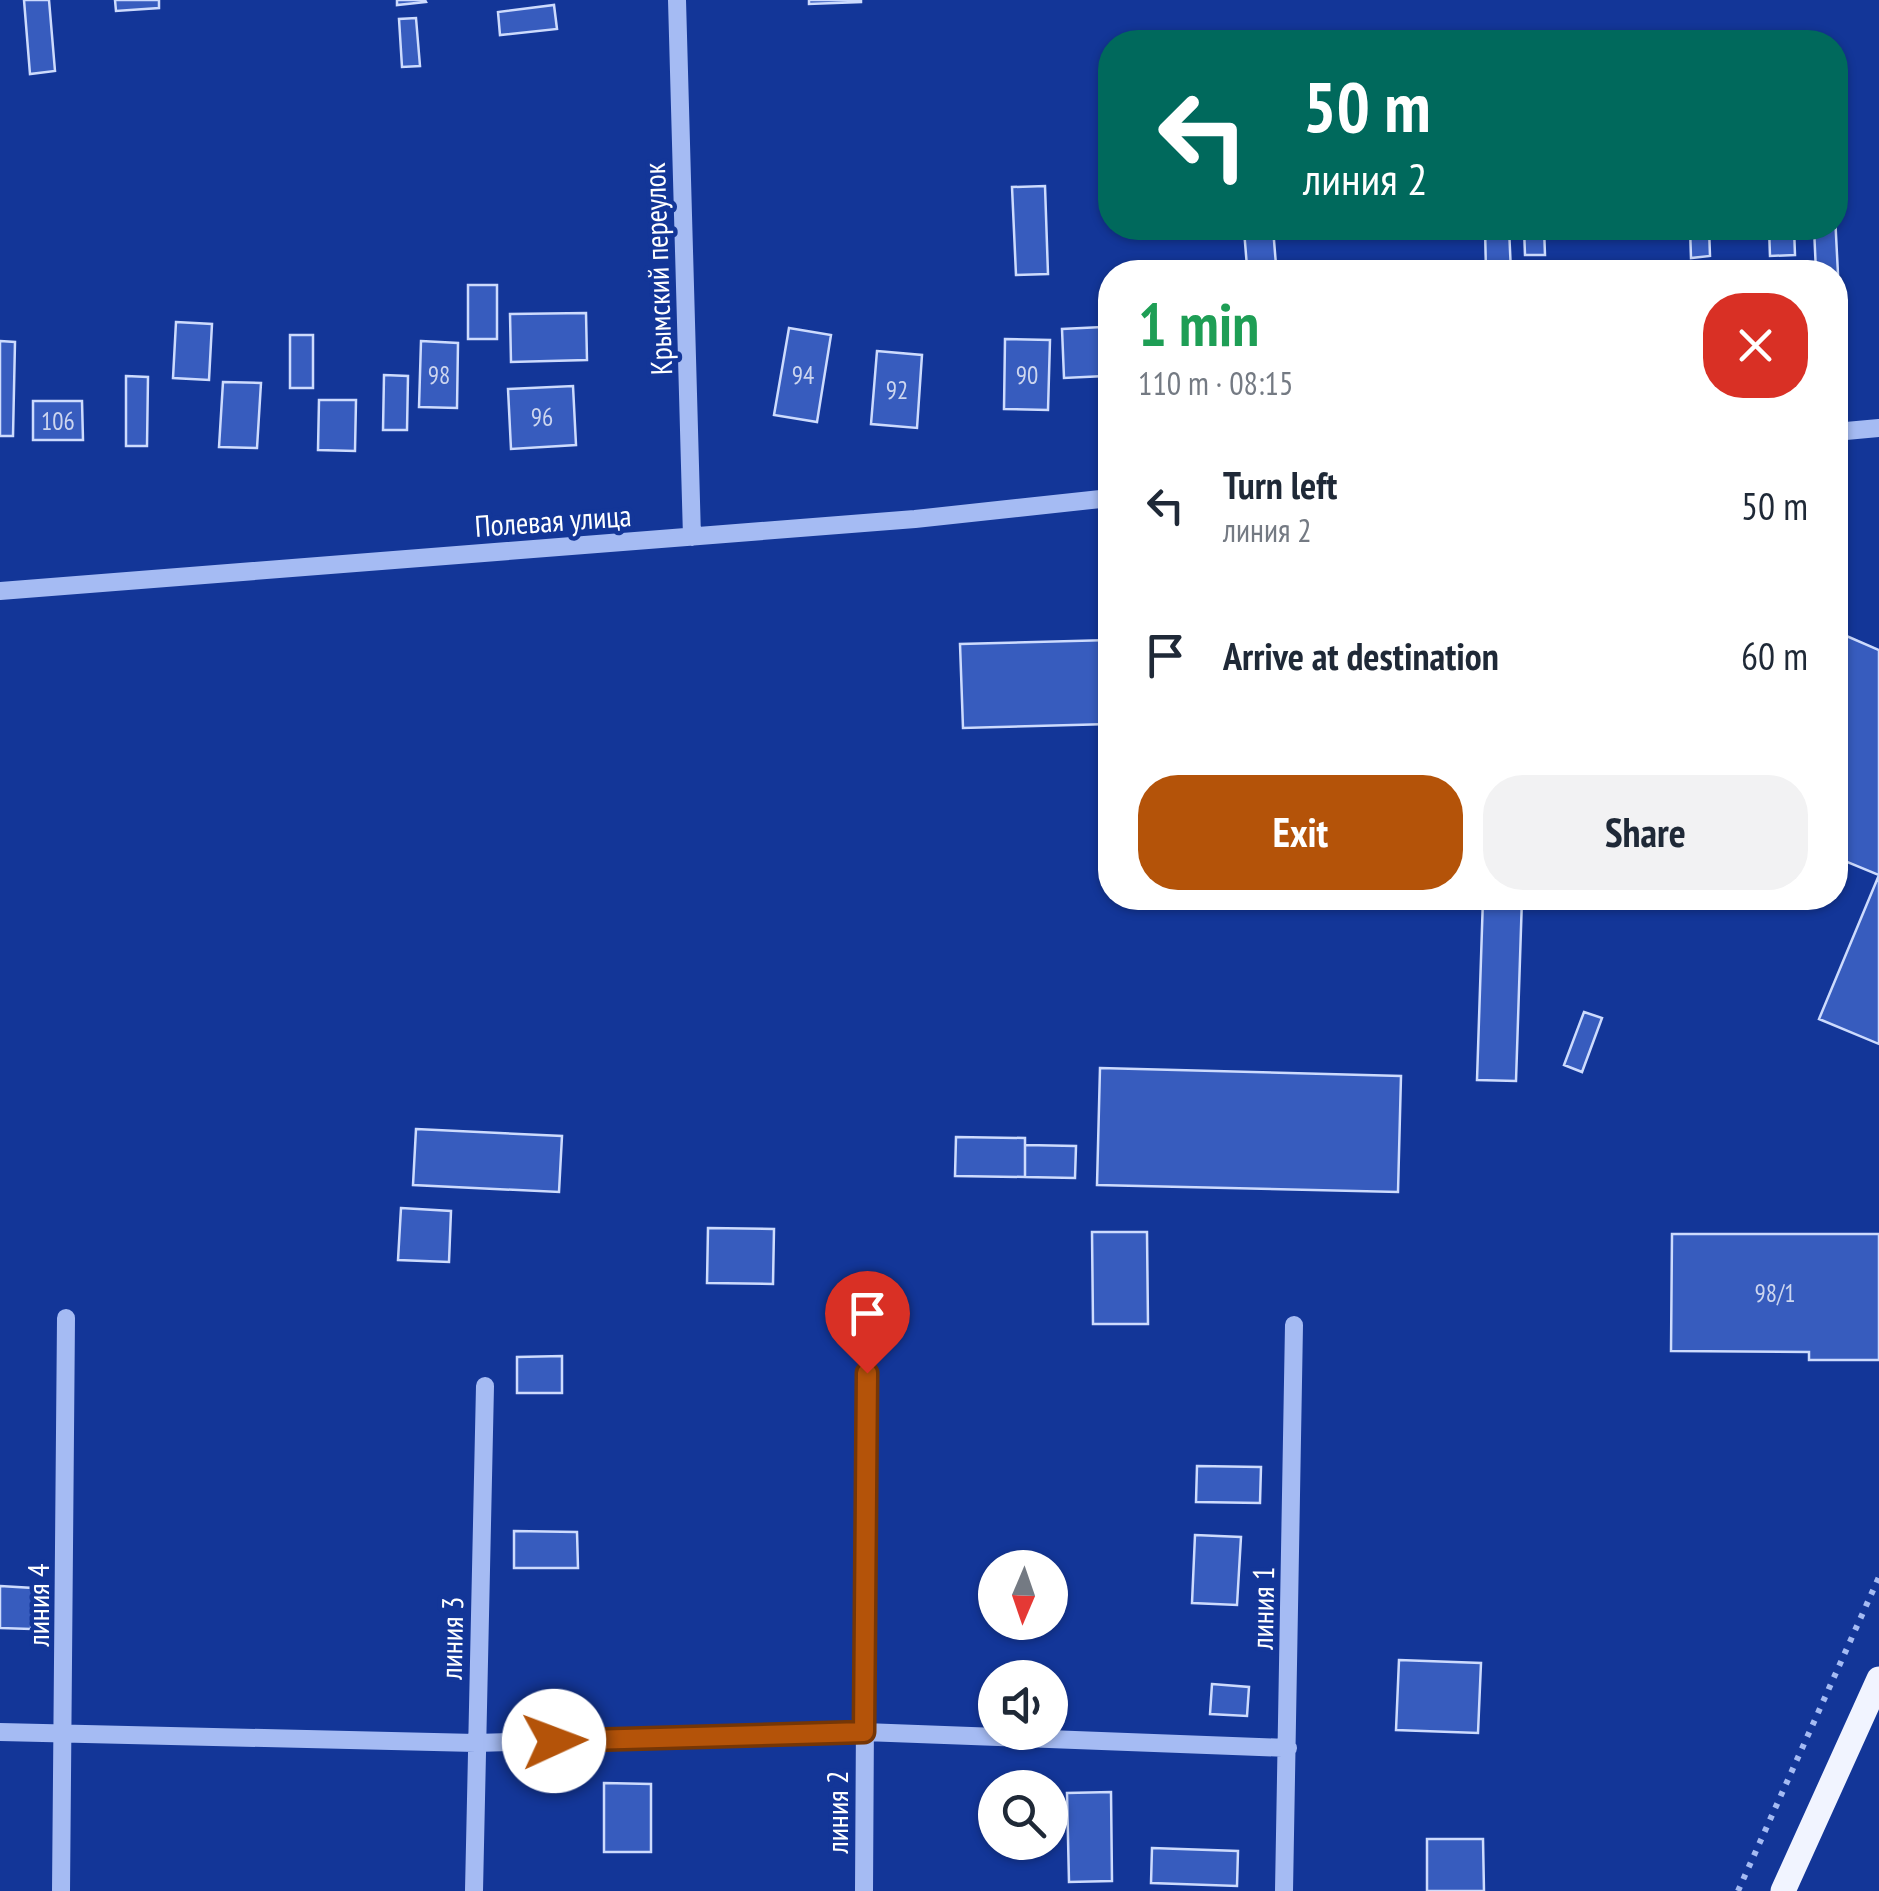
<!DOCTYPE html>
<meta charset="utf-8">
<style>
body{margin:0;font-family:"PT Sans Narrow",sans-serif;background:#f2f2f3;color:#1f2937;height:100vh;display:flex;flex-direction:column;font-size:38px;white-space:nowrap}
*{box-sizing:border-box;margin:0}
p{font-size:32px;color:#747a83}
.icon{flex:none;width:55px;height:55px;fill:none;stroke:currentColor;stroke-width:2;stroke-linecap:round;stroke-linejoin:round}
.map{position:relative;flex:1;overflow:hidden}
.drawer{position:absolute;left:1098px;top:260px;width:750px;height:650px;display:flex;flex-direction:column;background:#fff;border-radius:40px;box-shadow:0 2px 8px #0004}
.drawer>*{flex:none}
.hud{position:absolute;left:1098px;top:30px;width:750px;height:210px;border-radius:40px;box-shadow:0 2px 8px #0004;background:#00695c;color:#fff;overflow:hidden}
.needle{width:65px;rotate:182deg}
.tools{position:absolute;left:978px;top:1550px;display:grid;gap:20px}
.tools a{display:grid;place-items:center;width:90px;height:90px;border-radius:50%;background:#fff;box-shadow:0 2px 8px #0004;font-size:50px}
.pin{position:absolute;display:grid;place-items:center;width:85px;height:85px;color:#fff;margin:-102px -42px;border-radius:50% 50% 50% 0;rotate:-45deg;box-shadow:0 0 10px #0007}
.pin .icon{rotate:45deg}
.me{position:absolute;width:110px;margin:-55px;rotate:88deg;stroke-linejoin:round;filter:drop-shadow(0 0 8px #0008)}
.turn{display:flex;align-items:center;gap:35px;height:210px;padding:0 40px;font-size:45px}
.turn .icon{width:130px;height:130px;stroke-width:2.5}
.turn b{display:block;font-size:70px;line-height:85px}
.round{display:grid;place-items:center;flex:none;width:105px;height:105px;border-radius:40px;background:#f2f2f3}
.head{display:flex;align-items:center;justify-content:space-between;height:170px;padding:0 40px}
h1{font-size:60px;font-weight:700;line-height:75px;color:#1e9e55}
.button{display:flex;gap:20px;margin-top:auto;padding:20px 40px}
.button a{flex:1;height:115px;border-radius:40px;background:#b45309;color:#fff;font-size:40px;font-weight:700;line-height:115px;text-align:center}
.button a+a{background:#f2f2f3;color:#1f2937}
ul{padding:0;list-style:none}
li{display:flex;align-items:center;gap:30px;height:150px;padding:0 40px}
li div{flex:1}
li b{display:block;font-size:38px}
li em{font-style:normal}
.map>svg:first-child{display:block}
</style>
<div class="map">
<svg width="1879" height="1891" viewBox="0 0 1879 1891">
<rect width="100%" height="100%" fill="#133698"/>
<!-- building -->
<path fill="#375cbe" stroke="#cddbfd" stroke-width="2.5" d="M24 0H49L55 71 30 74Z
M115 0H159V8L116 11Z
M397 0H425L426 2 397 5Z
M809 0H861V2L809 4Z
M554 5 557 29 500 35 498 12Z
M416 18 420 66 402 67 399 19Z
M1045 186 1048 274 1016 275 1012 187Z
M1835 215 1838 274 1816 272 1814 228H1835Z
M1273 228 1276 265 1247 267 1244 230Z
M1485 228H1509L1511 272H1486Z
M1524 228H1544L1545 255H1525Z
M1690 228H1709L1710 256 1691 258Z
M1769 228H1794L1795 255 1770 256Z
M1570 265 1571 272H1529V267Z
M1673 267V272H1625V269Z
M468 285H497V339H468Z
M586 313 587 360 511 362 510 314Z
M176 322 212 324 209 380 173 378Z
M1102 327 1105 376 1064 378 1062 329Z
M789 328 831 335 817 422 774 415Z
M290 335H313V388H290Z
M1005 339 1050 340 1048 410 1004 409Z
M0 341 15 342 13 436H0Z
M421 341 458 343 457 408 419 407Z
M877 351 922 355 917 428 871 424Z
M384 375 408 376 407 430H383Z
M126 376 148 377 147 446H126Z
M223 382 261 383 257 448 219 447Z
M573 386 576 445 511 449 508 389Z
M319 400H356L355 451 318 450Z
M33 401H82L83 440H33Z
M1835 631 1879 650V1044L1819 1019 1879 875 1835 857Z
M1110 640V724L963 728 960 644Z
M1483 898H1522L1516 1081 1477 1080Z
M1584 1012 1602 1018 1582 1072 1564 1065Z
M1100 1068 1401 1076 1398 1192 1097 1185Z
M416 1129 562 1136 559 1192 413 1185Z
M956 1137 1025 1138V1177L955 1176Z
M1025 1145 1076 1146 1075 1178 1025 1177Z
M401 1208 451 1211 449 1262 398 1260Z
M708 1228 774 1229 773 1284 707 1283Z
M1092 1232H1147L1148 1324H1093Z
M1672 1234H1879V1360H1809V1352L1671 1351Z
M562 1356V1393H517V1357Z
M1197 1466 1261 1467 1260 1503 1196 1502Z
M514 1531 577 1532 578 1568H514Z
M1195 1535 1241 1537 1237 1605 1192 1603Z
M0 1586 33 1588 31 1629 0 1628Z
M1399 1660 1481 1663 1478 1733 1396 1730Z
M1212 1684 1249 1687 1247 1716 1210 1714Z
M604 1783 651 1784V1852H604Z
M1111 1792 1112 1881 1069 1882 1067 1793Z
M1427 1839H1483L1484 1891H1427Z
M1152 1848 1238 1851 1237 1886 1151 1883Z"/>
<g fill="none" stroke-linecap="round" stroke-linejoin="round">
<!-- path -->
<path stroke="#a5bbf3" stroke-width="6" stroke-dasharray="5 8" stroke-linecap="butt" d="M1738 1891 1879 1577"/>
<!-- minor -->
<path stroke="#a5bbf3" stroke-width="18" d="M677 0 692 537
M1835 432 1879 428
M0 591 915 519 1110 498
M0 1732 476 1743 864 1732 1288 1748
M61 1891 66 1318
M474 1891 485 1386
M864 1891 867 1373
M1284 1891 1294 1325"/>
<!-- major -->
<path stroke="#f1f4ff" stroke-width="25" d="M1783 1891 1879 1679"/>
</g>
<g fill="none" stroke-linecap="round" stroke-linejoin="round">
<!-- route casing -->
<g stroke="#753606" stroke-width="25">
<path id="route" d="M554 1741 864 1732 867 1373"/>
</g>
<!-- route -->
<use href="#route" stroke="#b45309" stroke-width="18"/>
</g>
<g text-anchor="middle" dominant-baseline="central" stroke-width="9" stroke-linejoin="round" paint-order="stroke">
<!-- number labels -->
<g font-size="25" fill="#cdd6ef">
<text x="439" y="375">98</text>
<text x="803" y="375">94</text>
<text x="1027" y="375">90</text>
<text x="897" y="390">92</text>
<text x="542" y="417">96</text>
<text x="58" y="421">106</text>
<text x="1775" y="1293">98/1</text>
</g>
<!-- street labels -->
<g font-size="30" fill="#fff" stroke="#133698">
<text transform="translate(657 269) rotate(-92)">Крымский переулок</text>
<text transform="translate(553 520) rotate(-4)">Полевая улица</text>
<text transform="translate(37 1605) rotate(-90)">линия 4</text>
<text transform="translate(1262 1608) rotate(-89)">линия 1</text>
<text transform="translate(451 1638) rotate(-89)">линия 3</text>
<text transform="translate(836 1812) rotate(-90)">линия 2</text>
</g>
</g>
</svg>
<div class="tools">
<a><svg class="needle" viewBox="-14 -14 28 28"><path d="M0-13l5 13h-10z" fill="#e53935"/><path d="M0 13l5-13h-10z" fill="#747a83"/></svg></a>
<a><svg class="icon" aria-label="sound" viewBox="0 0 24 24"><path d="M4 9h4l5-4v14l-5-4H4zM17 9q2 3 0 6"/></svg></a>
<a><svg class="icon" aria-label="search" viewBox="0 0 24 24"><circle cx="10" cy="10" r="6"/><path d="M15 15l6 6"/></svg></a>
</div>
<div class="pin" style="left:867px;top:1373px;background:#d93025"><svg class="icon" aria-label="arrive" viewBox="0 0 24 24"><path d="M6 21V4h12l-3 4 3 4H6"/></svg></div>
<svg class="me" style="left:554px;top:1741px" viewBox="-20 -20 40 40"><circle r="19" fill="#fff"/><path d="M0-13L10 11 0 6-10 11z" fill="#b45309"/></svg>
<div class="hud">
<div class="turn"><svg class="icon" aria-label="left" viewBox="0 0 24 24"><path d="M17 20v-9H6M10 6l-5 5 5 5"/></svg><div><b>50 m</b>линия 2</div></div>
</div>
<section class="drawer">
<div class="head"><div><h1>1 min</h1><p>110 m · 08:15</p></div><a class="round" style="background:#d93025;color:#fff"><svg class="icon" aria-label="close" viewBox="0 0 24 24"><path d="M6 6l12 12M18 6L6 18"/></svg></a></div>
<ul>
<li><svg class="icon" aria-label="left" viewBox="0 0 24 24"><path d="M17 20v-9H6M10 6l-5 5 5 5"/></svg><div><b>Turn left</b><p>линия 2</p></div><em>50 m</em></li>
<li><svg class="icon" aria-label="arrive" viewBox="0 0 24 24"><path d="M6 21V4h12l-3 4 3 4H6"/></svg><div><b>Arrive at destination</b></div><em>60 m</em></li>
</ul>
<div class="button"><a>Exit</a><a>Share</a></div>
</section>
</div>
